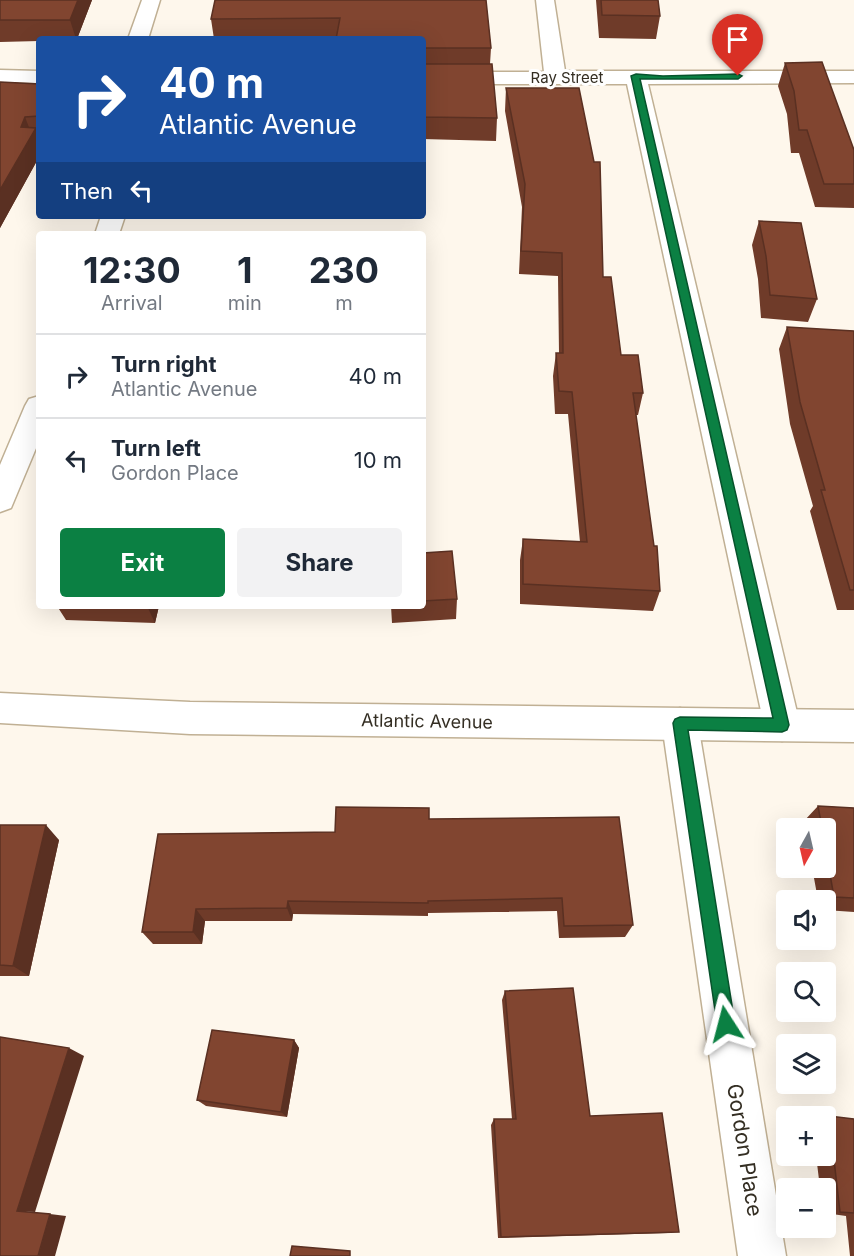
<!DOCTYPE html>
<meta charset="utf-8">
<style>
body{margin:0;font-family:Inter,sans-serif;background:#f2f2f3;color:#1f2937;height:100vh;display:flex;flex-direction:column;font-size:22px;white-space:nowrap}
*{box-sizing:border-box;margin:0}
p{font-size:20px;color:#747a83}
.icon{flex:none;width:33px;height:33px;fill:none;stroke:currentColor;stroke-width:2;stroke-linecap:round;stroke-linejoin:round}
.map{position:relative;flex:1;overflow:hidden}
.details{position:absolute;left:36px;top:231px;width:390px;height:378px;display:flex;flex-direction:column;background:#fff;border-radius:6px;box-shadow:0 6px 24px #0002}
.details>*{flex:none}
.banner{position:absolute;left:36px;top:36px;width:390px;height:183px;border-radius:6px;box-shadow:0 6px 24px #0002;background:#1a4fa0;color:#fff;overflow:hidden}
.needle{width:39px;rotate:188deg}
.buttons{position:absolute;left:776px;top:818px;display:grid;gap:12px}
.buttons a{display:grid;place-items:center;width:60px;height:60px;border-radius:6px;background:#fff;box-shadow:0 6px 24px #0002;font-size:30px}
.pin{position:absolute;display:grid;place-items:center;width:51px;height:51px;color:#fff;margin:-62px -26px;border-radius:50% 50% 50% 0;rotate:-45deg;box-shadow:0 0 6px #0007}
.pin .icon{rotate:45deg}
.me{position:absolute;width:66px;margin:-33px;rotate:351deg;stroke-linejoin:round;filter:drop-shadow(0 0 4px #0008)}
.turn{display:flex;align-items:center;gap:21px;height:126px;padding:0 24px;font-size:27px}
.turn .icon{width:78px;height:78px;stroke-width:2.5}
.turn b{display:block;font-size:42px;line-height:51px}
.then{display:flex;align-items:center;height:57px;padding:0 24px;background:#0003;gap:12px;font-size:22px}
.eta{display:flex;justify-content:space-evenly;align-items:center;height:102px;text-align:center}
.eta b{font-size:36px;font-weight:700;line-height:42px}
.button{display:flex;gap:12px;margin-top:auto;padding:12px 24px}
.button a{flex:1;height:69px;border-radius:6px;background:#0b8043;color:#fff;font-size:24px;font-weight:700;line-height:69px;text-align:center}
.button a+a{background:#f2f2f3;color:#1f2937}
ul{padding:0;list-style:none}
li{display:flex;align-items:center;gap:18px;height:84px;padding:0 24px;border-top:2px solid #e0e1e3}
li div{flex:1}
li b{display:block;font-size:22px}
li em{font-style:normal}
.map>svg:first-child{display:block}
</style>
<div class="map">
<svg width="854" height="1256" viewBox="0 0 854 1256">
<rect width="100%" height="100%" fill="#fef7ec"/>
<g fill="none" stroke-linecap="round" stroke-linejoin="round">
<!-- street casing -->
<g stroke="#c0b094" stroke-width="3">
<path id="street" d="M536 0H554L565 71H854V83L648 84 800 725 794 736 782 741 770 736 764 725 627 84H423V72H544Z
M0 70 39 71V83L0 82Z
M680 708 692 713 698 724 786 1256H738L662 724 668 713Z"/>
</g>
<!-- secondary casing -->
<g stroke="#c0b094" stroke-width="3">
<path id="secondary" d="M142 0H160L148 39H128Z
M101 216H125L119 234H95Z
M39 396V441L11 508 0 512V465L25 406 29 399Z
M0 693 190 702 854 710V742L190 734 0 723Z"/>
</g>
<!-- street -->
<use href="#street" fill="#fff" fill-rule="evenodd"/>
<!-- secondary -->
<use href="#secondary" fill="#fff" fill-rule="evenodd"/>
</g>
<!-- wall -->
<path fill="#6f3b29" d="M0 0H92L77 39H39V41L0 42Z
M486 0 491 48 490 64 497 118 496 141 423 139V39H214L211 19Z
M596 0H658L660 16 656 39 599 38Z
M785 63 854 150V208L815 207 799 153H791L787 114 778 86Z
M0 82 39 84V157L0 228Z
M506 88 603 277 621 355 643 393 638 415H636L660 591 653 611 520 604V560L523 539 580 542 568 414H555L553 376 556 353H559L558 276 519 274 522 207 505 111Z
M299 216H352V218Z
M759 221 817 299 808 322 761 318 758 279 752 245Z
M787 327 854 331V610H837L810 511 813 506 790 424 779 349Z
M423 553 457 599 456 619 392 623 391 606H423Z
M57 606H159L155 623 66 620Z
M818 806 854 808V912L825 910V900H818L812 867H825V828H805L804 821Z
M429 819 633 925 625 937 559 938 557 911 428 913V916L293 914 292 921H205L202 944H153L142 932 335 832Z
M0 825 59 840 29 976H0Z
M505 991 590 1116 668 1233 498 1238 491 1125 494 1119H512L502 1000Z
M294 1040 299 1048 287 1117 206 1106 197 1100Z
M829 1116 854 1119V1256H850L846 1216 825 1213V1188H820L816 1155H825V1118Z"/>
<!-- shaded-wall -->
<path fill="#5a3022" d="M78 0H92L77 39H76L70 20Z
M25 117 32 135 36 128 39 137V157L0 228V190L21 127Z
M147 606H159L155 623Z
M46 825 59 840 29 976 13 966Z
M288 901 293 914 292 921 287 908Z
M196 909 205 921 202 944 193 932Z
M294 1040 299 1048 287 1117 281 1112Z
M69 1048 84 1056 35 1212 17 1211Z
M50 1214 66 1216 55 1256H38Z"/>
<!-- building -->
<path fill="#814530" stroke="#5a3022" stroke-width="1.5" d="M0 0H78L70 20H0Z
M215 0H486L491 48H423V39H336L340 18 211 19Z
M601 0H658L660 16 602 15Z
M822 62 854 150V184H824L807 130H799L794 91 785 63Z
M423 64H492L497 118 423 117Z
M0 82 39 84V116L25 117 21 127 36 128 0 190Z
M506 88H579L594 162H600L603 277H611L621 355H638L643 393H633L654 546H657L660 591 523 584V539L587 542 572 392 559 391 556 353H563L562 253 521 251 525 184Z
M759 221 801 223 817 299 770 295 766 256Z
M787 327 854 331V590H850L821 490H825L800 402Z
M452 551 457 599 423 601V553Z
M818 806 854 808V898L834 897 825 846V828H822Z
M336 807 429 808V819L619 817 633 925 564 926 562 898 428 901V903L288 901 287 908 196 909 193 932H142L158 834 335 832Z
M0 825H46L13 966 0 965Z
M573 988 590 1116 662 1113 679 1232 501 1237 494 1119H516L505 991Z
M212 1030 294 1040 281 1112 197 1100Z
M0 1037 69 1048 17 1211 50 1214 38 1256H0Z
M829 1116 854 1119V1213L840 1212Z
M292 1246 350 1251V1256H290Z"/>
<!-- route -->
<path fill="#0b8043" stroke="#07532c" stroke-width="1.5" d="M636 74 663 76 738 74 742 76 738 79H640L789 725 787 730 782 732 688 730 735 1024 732 1031 726 1033 720 1031 717 1024 673 723 675 719 680 717 773 718 631 76Z"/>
<g text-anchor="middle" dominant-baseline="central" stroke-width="6" stroke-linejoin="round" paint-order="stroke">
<!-- far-street labels -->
<g font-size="15" fill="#342e23" stroke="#fff">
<text x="567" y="77">Ray Street</text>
</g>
<!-- street labels -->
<g font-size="18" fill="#342e23" stroke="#fff">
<text transform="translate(427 721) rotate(1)">Atlantic Avenue</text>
</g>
<!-- near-street labels -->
<g font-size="21" fill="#342e23" stroke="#fff">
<text transform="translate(745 1150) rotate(81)">Gordon Place</text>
</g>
</g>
</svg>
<div class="buttons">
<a><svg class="needle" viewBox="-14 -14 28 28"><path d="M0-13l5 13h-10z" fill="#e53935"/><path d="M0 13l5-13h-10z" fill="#747a83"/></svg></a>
<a><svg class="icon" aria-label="sound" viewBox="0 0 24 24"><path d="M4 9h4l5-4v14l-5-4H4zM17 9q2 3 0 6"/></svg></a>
<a><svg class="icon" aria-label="search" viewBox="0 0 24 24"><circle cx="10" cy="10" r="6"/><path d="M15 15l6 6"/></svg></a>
<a><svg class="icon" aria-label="layers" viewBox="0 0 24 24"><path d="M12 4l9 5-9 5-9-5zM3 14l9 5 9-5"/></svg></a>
<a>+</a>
<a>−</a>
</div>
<div class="pin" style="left:738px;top:76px;background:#d93025"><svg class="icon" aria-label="arrive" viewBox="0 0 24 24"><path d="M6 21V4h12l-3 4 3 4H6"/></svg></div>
<svg class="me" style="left:726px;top:1024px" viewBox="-20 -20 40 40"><path d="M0-17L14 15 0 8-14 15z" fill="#0b8043" stroke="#fff" stroke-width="4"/></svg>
<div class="banner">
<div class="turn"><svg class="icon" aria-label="right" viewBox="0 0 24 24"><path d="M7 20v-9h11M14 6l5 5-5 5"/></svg><div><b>40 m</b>Atlantic Avenue</div></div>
<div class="then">Then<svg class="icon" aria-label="left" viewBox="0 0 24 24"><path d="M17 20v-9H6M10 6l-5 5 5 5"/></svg></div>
</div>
<section class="details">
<div class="eta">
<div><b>12:30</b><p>Arrival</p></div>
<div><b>1</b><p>min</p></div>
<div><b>230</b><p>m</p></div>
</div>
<ul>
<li><svg class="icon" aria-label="right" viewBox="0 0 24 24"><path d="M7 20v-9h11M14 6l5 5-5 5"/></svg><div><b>Turn right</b><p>Atlantic Avenue</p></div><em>40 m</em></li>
<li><svg class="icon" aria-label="left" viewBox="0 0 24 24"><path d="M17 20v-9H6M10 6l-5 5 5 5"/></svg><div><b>Turn left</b><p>Gordon Place</p></div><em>10 m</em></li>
</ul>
<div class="button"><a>Exit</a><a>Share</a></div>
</section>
</div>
